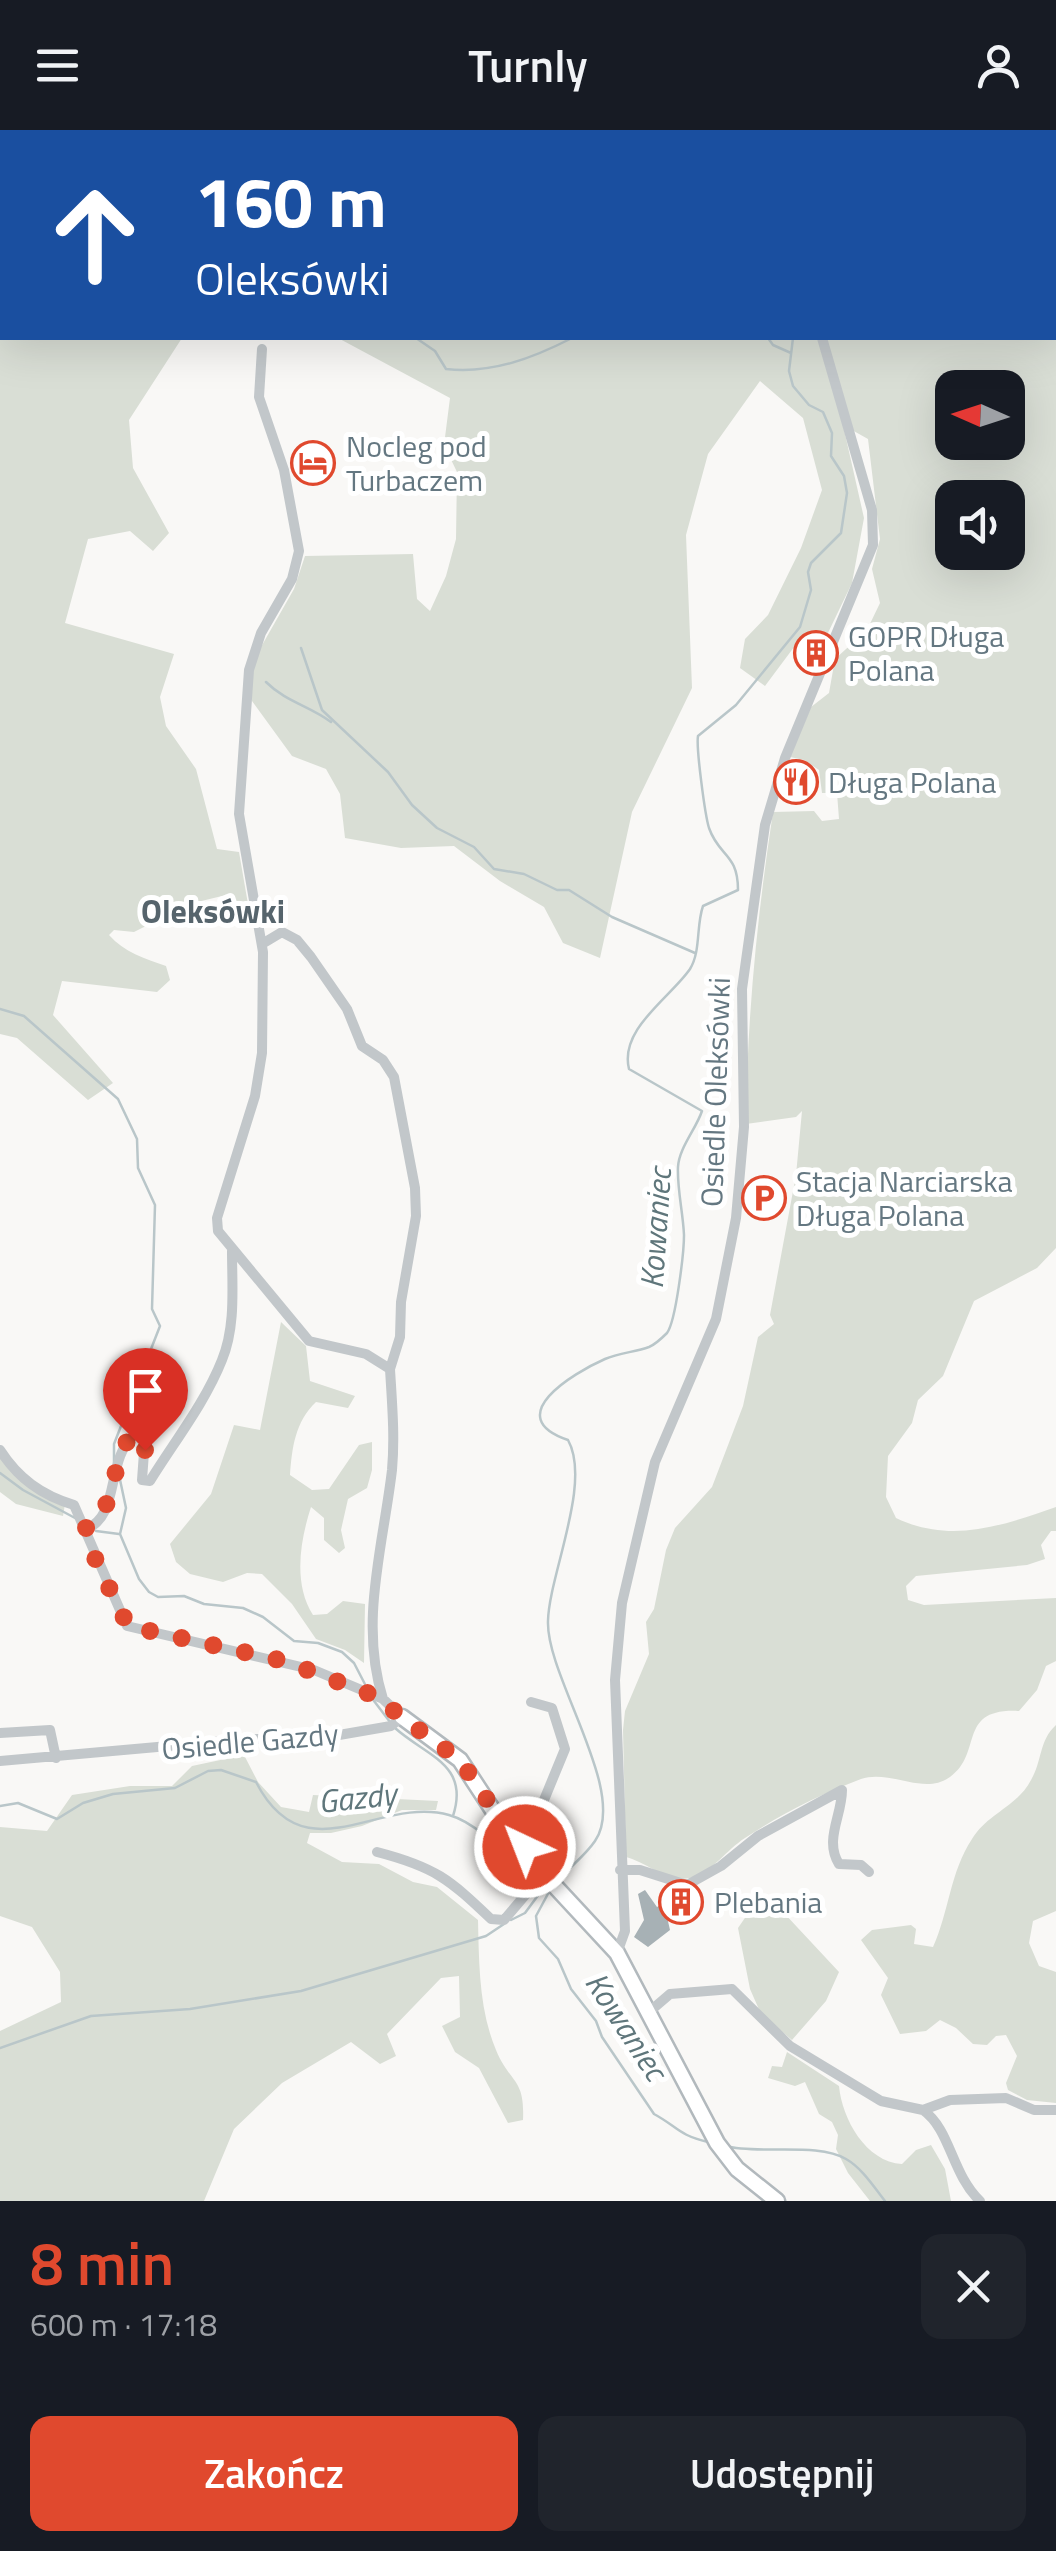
<!DOCTYPE html>
<html lang="pl">
<meta charset="utf-8">
<style>
body{margin:0;font-family:"Titillium Web",sans-serif;background:#20242c;color:#f1f3f6;height:100vh;display:flex;flex-direction:column;font-size:38px;white-space:nowrap}
*{box-sizing:border-box;margin:0}
p{font-size:32px;color:#9ea1a6}
.icon{flex:none;width:55px;height:55px;fill:none;stroke:currentColor;stroke-width:2;stroke-linecap:round;stroke-linejoin:round}
.map{position:relative;height:2071px;overflow:hidden}
.panel{display:flex;flex-direction:column;background:#171b24;flex:1}
.panel>*{flex:none}
.banner{position:absolute;left:0px;top:0px;width:1058px;height:210px;box-shadow:0 10px 40px #0002;background:#1a4fa0;color:#fff;overflow:hidden}
.needle{width:65px;rotate:273deg}
.controls{position:absolute;left:935px;top:240px;display:grid;gap:20px}
.controls a{display:grid;place-items:center;width:90px;height:90px;border-radius:20px;background:#171b24;box-shadow:0 10px 40px #0002;font-size:50px}
.pin{position:absolute;display:grid;place-items:center;width:85px;height:85px;color:#fff;margin:-102px -42px;border-radius:50% 50% 50% 0;rotate:-45deg;box-shadow:0 0 10px #0007}
.pin .icon{rotate:45deg}
.me{position:absolute;width:110px;margin:-55px;rotate:317deg;stroke-linejoin:round;filter:drop-shadow(0 0 8px #0008)}
.turn{display:flex;align-items:center;gap:35px;height:210px;padding:0 30px;font-size:45px}
.turn .icon{width:130px;height:130px;stroke-width:2.5}
.turn b{display:block;font-size:70px;line-height:85px}
.round{display:grid;place-items:center;flex:none;width:105px;height:105px;border-radius:20px;background:#20242c}
.head{display:flex;align-items:center;justify-content:space-between;height:170px;padding:0 30px}
h1{font-size:60px;font-weight:600;line-height:75px;color:#e0492e}
.action{display:flex;gap:20px;margin-top:auto;padding:20px 30px}
.action a{flex:1;height:115px;border-radius:20px;background:#e0492e;color:#fff;font-size:40px;font-weight:600;line-height:115px;text-align:center}
.action a+a{background:#20242c;color:#f1f3f6}
header{display:flex;justify-content:space-between;align-items:center;height:130px;padding:0 30px;background:#171b24;font-size:45px;font-weight:600}
.map>svg:first-child{display:block}
</style>
<header><svg class="icon" aria-label="menu" viewBox="0 0 24 24"><path d="M4 6h16M4 12h16M4 18h16"/></svg>Turnly<svg class="icon" aria-label="person" viewBox="0 0 24 24"><circle cx="12" cy="8" r="4"/><path d="M4 21q1-7 8-7t8 7"/></svg></header>
<div class="map">
<svg width="1056" height="2071" viewBox="0 0 1056 2071">
<rect width="100%" height="100%" fill="#f9f8f6"/>
<!-- green -->
<path fill="#d9ded5" fill-rule="evenodd" d="M0 0H1056V1118L1037 1138 974 1171 943 1246 918 1270 912 1293 888 1326 886 1367 896 1388C951 1414 1001 1396 1056 1377V1401H1051L1041 1415 1045 1429 1027 1435 916 1446 906 1456 908 1470 924 1475 1056 1468V1531L1046 1536 1037 1560 1019 1581C956 1578 984 1623 950 1647 924 1666 890 1639 861 1649 821 1664 781 1684 745 1708 726 1720 714 1741 690 1748 668 1753 646 1732 626 1727L623 1600 625 1581 649 1524 646 1492 654 1479 666 1420 675 1398 712 1357 743 1276 758 1207 774 1194 770 1185 796 1045 802 981 796 987 746 994C747 888 757 787 773 682L814 681 822 691 839 689 837 663H822L819 640 804 630 790 627 811 577 829 563 835 529 867 500 880 473 872 439 880 409 868 309 843 295 864 388 852 453 826 507 803 505 765 556 740 538 745 509 768 485 801 418 822 360 803 288 760 251 708 324 686 405 692 558 632 682 600 828 563 813 544 777 500 751 454 716 401 718 345 708 340 664 326 639 292 626 252 571V541L257 524 294 459 305 426 413 424 417 469 430 481 446 446 456 409 457 342 444 315 450 268 338 208H1055V2H2V208H182L129 290 133 338 169 403 153 421 130 401 88 409 65 493 174 524 160 567 166 596 196 639 217 719 239 722 249 780H235L222 766 148 784V795L134 802 114 800 109 805C124 822 145 829 166 836L170 850 157 862 62 851 53 885 113 953 88 970 17 908 0 904ZM952 258H1008V312H952ZM952 368H1008V422H952Z
M281 1192 306 1216 310 1251 355 1266 348 1278 316 1272C295 1292 292 1318 290 1345L312 1360 329 1359 359 1315 372 1312V1340L367 1358 348 1369 341 1400 345 1418 339 1423 324 1410V1388L311 1377C300 1411 293 1454 313 1485L327 1484 343 1471 365 1474 364 1533 345 1520 316 1509 292 1474 262 1444 247 1443 223 1452 190 1444 176 1432 170 1414 211 1364 234 1295 260 1300Z
M0 1327 65 1374 63 1386 16 1374 0 1362Z
M1056 1595V1781L1033 1791 1029 1813 1039 1836 1056 1842V1973L1027 1970 1008 1960 1006 1953 1017 1926 1006 1905 996 1906 987 1915 973 1914 956 1898 940 1890 926 1901 900 1904 881 1865 888 1848 861 1810 872 1800 911 1795 916 1799 914 1814 933 1817C949 1782 950 1742 972 1709 988 1683 1017 1677 1031 1650 1042 1632 1039 1610 1056 1595Z
M244 1625 258 1652 281 1677 309 1682 313 1665 438 1671 436 1680H402L362 1696 331 1703H310L307 1713 342 1732 379 1734 413 1752 437 1757 478 1790C479 1833 479 1880 496 1920 510 1954 525 1947 523 1990L508 1993 479 1938 455 1922 442 1896 460 1887 459 1846 441 1848 387 1904 396 1926 380 1934 351 1912 282 1953 234 1999 204 2071H0V1901L61 1872 60 1842 32 1797 0 1786V1697L47 1701 72 1665 130 1656H172L192 1636Z
M760 1766 770 1768 839 1842 826 1871 792 1910 761 1884 750 1859 738 1798Z
M787 1922 839 1956C842 1989 866 2032 902 2034L916 2020 931 2015 945 2039 951 2071H870L848 2043 836 2019 838 2005 832 1992 819 1984 805 1952 795 1956 768 1948 772 1936 782 1937Z"/>
<g fill="none" stroke-linecap="round" stroke-linejoin="round">
<!-- stream -->
<path stroke="#b9c6c9" stroke-width="2.5" d="M845 0 846 2
M416 208 435 221 446 239C492 244 533 228 572 208
M768 208 773 215 791 223
M301 518 322 580 388 642 412 675 437 698 474 717 494 739 524 744 557 760H569L612 787 695 823
M266 552C286 572 310 576 331 592
M0 879 24 886 118 969 137 1009 138 1038 155 1075 152 1179 160 1196 114 1314V1333
M0 1343 23 1360 75 1388
M119 1345 126 1378 120 1404 139 1449 149 1462 158 1467 184 1466 204 1474 243 1478 263 1487 294 1511 318 1513 342 1522 354 1533 368 1560
M96 1401 119 1404
M371 1567 390 1592
M395 1598C426 1626 470 1634 453 1686
M0 1676 18 1673 57 1689 83 1673 113 1664 175 1658 208 1641 221 1640 256 1652C305 1747 379 1665 449 1685 481 1694 509 1730 533 1752
M558 1751C569 1737 585 1726 595 1711 629 1662 546 1547 548 1491 549 1445 592 1353 568 1310 500 1287 573 1243 605 1229 619 1223 635 1222 649 1217 654 1215 663 1207 667 1203 676 1191 684 1122 684 1105 683 1082 677 1059 678 1037 679 1018 696 999 702 981L629 939C619 899 671 867 690 839 701 821 696 796 703 776L738 760C738 723 719 727 709 698 705 685 696 618 698 606L736 575 800 497 811 460 808 442 811 433 841 403 847 363 844 346 831 326 832 303 823 282 809 275 793 256 789 241 793 208
M550 1760 536 1786 539 1808 558 1829 571 1859 596 1891 602 1907 654 1984C678 1997 678 2005 708 2012
M511 1790 525 1783 542 1760
M0 1918 91 1886 190 1879 301 1861 486 1806 504 1794
M725 2016C761 2025 817 2012 846 2029 862 2038 874 2057 885 2071"/>
</g>
<!-- building -->
<path fill="#a7b1b5" d="M645 1760 657 1777 684 1763H689L694 1773 667 1787 670 1800 648 1817 634 1807 644 1790 638 1764Z"/>
<g fill="none" stroke-linecap="round" stroke-linejoin="round">
<!-- secondary casing -->
<g stroke="#b2b9bd" stroke-width="19">
<path id="secondary" d="M402 1587 460 1630 513 1711 617 1823 717 2013 737 2039 777 2071"/>
</g>
<!-- street -->
<path stroke="#c2c7ca" stroke-width="10" d="M824 0 825 2
M262 219 259 267 284 340 299 421 292 449 261 503 249 540 239 684 263 822 262 923 255 966 217 1088 218 1101 309 1211 366 1224 390 1239C392 1273 395 1306 392 1340 383 1417 359 1493 383 1569
M262 814 282 802 297 810 311 827 347 879 362 916 383 930 394 947 415 1058 416 1086 401 1172 400 1207 390 1239
M0 1320C18 1348 41 1365 74 1375L127 1496 314 1540 383 1569 402 1587 391 1596 316 1609H247L0 1631
M86 1399C121 1386 105 1329 135 1304L145 1309 142 1350 150 1351C174 1312 205 1273 222 1230 236 1196 232 1156 232 1121
M0 1603 50 1600 56 1628
M523 1721 565 1619 552 1578 531 1572
M377 1722C435 1737 449 1749 491 1789L504 1790 544 1743
M620 1740H640L687 1755 721 1736 758 1706 842 1660C842 1686 824 1710 839 1734L861 1735 869 1742
M617 1823 625 1801 615 1550 622 1473 655 1332 716 1189 736 1088 744 997 742 859 765 695 785 628 873 415 872 380 822 208
M649 1882 670 1864 732 1859 790 1916 881 1971 923 1980 950 1970 1006 1968 1034 1980H1056
M923 1980C951 2000 951 2043 980 2071"/>
<!-- secondary -->
<use href="#secondary" stroke="#fff" stroke-width="14"/>
</g>
<g fill="none" stroke-linecap="round" stroke-linejoin="round">
<!-- route -->
<path stroke="#e0492e" stroke-width="18" stroke-dasharray="0 32.4" d="M145 1320 141 1305 128 1310C111 1337 113 1389 86 1398L96 1431 128 1496 284 1531 383 1569 396 1583 460 1630 522 1721 525 1717"/>
</g>
<!-- icons -->
<defs>
<g id="hotel-ring" transform="scale(2.25)"><circle r="9.5" fill="#fff" stroke="#e0492e" stroke-width="1.5"/><path d="M-6-4.5h1.5V1H6V5H4.5V3h-9V5H-6ZM-4 0a1.8 1.8 0 1 1 3.6 0ZM.5 0V-2.5h3Q6-2.5 6 0Z" fill="#e0492e"/></g>
<g id="building-ring" transform="scale(2.25)"><circle r="9.5" fill="#fff" stroke="#e0492e" stroke-width="1.5"/><path d="M-4-6H4V6H1V3H-1V6H-4ZM-2.5-4.3h1.7v1.8h-1.7ZM.8-4.3h1.7v1.8H.8ZM-2.5-1h1.7V.8h-1.7ZM.8-1h1.7V.8H.8Z" fill="#e0492e"/></g>
<g id="restaurant-ring" transform="scale(2.25)"><circle r="9.5" fill="#fff" stroke="#e0492e" stroke-width="1.5"/><path d="M-5-6h1v4h1v-4h1v4h1v-4h1v5L-1.5 .5V6h-2V.5L-5-1ZM5-6V6H3V1.5H1.5Q1.5-4 5-6Z" fill="#e0492e"/></g>
<g id="parking-ring" transform="scale(2.25)"><circle r="9.5" fill="#fff" stroke="#e0492e" stroke-width="1.5"/><path d="M-3.5-5.5H1a3.5 3.5 0 0 1 0 7H-1V5.5H-3.5ZM-1-3.4V-.6H.8a1.4 1.4 0 0 0 0-2.8Z" fill="#e0492e"/></g>
</defs>
<g fill-rule="evenodd">
<use href="#hotel-ring" x="313" y="333"/>
<use href="#building-ring" x="816" y="523"/>
<use href="#restaurant-ring" x="796" y="652"/>
<use href="#parking-ring" x="764" y="1068"/>
<use href="#building-ring" x="681" y="1772"/>
</g>
<g text-anchor="middle" dominant-baseline="central" stroke-width="10" stroke-linejoin="round" paint-order="stroke">
<!-- poi labels -->
<g font-size="30" fill="#647781" stroke="#fff" text-anchor="start">
<text x="346" y="316">Nocleg pod<tspan x="346" dy="34">Turbaczem</tspan></text>
<text x="848" y="506">GOPR Długa<tspan x="848" dy="34">Polana</tspan></text>
<text x="828" y="652">Długa Polana</text>
<text x="796" y="1051">Stacja Narciarska<tspan x="796" dy="34">Długa Polana</tspan></text>
<text x="714" y="1772">Plebania</text>
</g>
<!-- street labels -->
<g font-size="30" fill="#647781" stroke="#fff">
<text transform="translate(715 962) rotate(-88)">Osiedle Oleksówki</text>
<text transform="translate(250 1611) rotate(-5)">Osiedle Gazdy</text>
</g>
<!-- neighbourhood labels -->
<g font-size="32" font-weight="bold" fill="#56646c" stroke="#fff">
<text x="213" y="781">Oleksówki</text>
</g>
<!-- water labels -->
<g font-size="32" font-style="italic" fill="#5f767b" stroke="#fff">
<text transform="translate(655 1098) rotate(-86)">Kowaniec</text>
<text transform="translate(357 1667) rotate(-6)">Gazdy</text>
<text transform="translate(627 1896) rotate(57)">Kowaniec</text>
</g>
</g>
</svg>
<div class="controls">
<a><svg class="needle" viewBox="-14 -14 28 28"><path d="M0-13l5 13h-10z" fill="#e53935"/><path d="M0 13l5-13h-10z" fill="#9ea1a6"/></svg></a>
<a><svg class="icon" aria-label="sound" viewBox="0 0 24 24"><path d="M4 9h4l5-4v14l-5-4H4zM17 9q2 3 0 6"/></svg></a>
</div>
<div class="pin" style="left:145px;top:1320px;background:#d93025"><svg class="icon" aria-label="arrive" viewBox="0 0 24 24"><path d="M6 21V4h12l-3 4 3 4H6"/></svg></div>
<svg class="me" style="left:525px;top:1717px" viewBox="-20 -20 40 40"><circle r="17" fill="#e0492e" stroke="#fff" stroke-width="3"/><path d="M0-11L8 9 0 5-8 9z" fill="#fff"/></svg>
<div class="banner">
<div class="turn"><svg class="icon" aria-label="ahead" viewBox="0 0 24 24"><path d="M12 20V5M6 11l6-6 6 6"/></svg><div><b>160 m</b>Oleksówki</div></div>
</div>
</div>
<section class="panel">
<div class="head"><div><h1>8 min</h1><p>600 m · 17:18</p></div><a class="round"><svg class="icon" aria-label="close" viewBox="0 0 24 24"><path d="M6 6l12 12M18 6L6 18"/></svg></a></div>
<div class="action"><a>Zakończ</a><a>Udostępnij</a></div>
</section>
